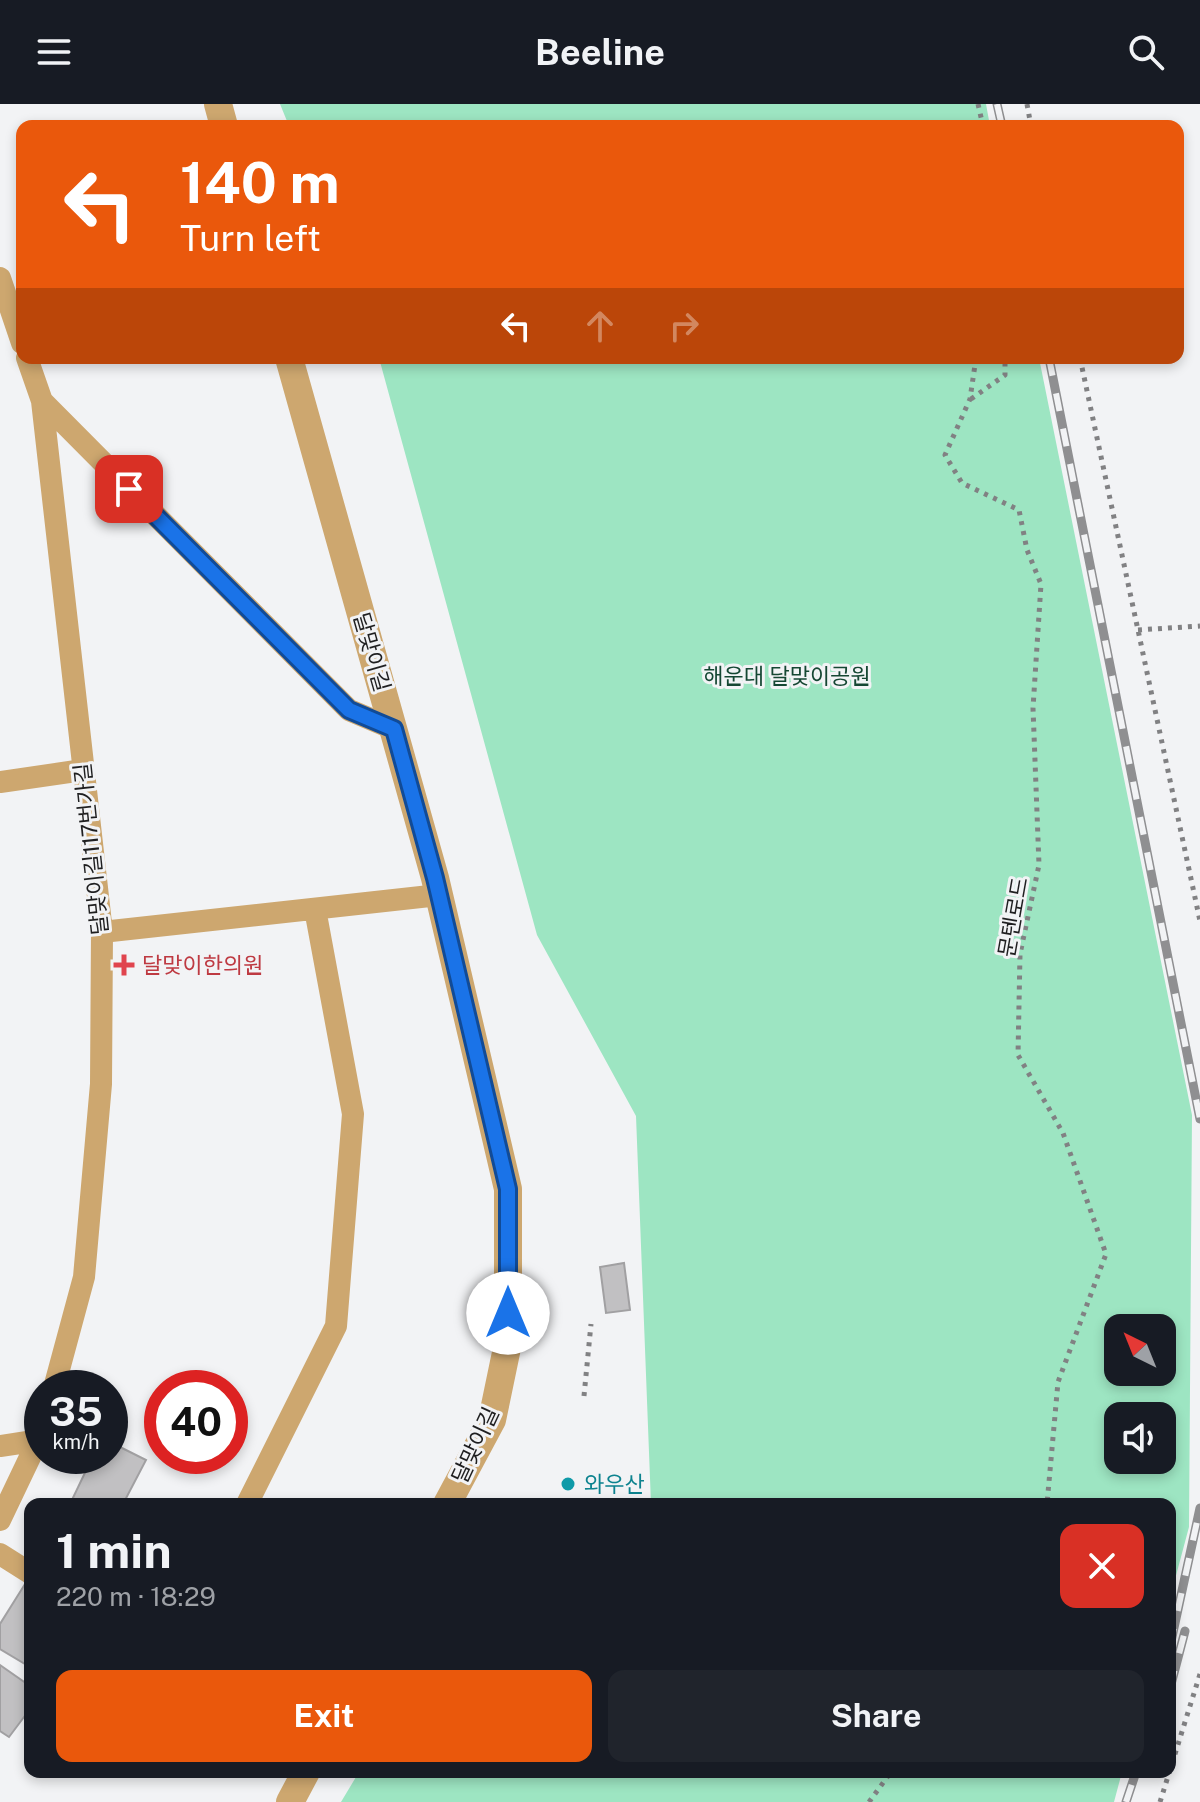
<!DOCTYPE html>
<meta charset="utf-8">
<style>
body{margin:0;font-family:"Public Sans","Noto Sans KR",sans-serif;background:#20242c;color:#f1f3f6;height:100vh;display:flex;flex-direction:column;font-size:30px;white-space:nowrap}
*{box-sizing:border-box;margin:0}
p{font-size:26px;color:#9ea1a6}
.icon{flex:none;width:44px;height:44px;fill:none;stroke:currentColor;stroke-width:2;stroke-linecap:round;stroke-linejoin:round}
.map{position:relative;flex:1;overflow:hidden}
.drawer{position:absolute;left:24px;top:1394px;width:1152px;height:280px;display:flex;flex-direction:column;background:#171b24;border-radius:16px;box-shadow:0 4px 12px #0003}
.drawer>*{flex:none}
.top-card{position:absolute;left:16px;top:16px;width:1168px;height:244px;border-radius:16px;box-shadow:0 4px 12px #0003;background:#ea580c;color:#fff;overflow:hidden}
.needle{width:52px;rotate:317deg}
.controls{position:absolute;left:1104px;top:1210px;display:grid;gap:16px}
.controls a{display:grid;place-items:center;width:72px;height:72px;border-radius:16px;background:#171b24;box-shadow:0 4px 12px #0003;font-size:40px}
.speed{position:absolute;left:24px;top:1266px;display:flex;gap:16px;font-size:40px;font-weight:700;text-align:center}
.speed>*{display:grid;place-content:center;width:104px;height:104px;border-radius:50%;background:#171b24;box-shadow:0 4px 12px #0003;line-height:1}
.speed small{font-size:20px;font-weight:400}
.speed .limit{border:12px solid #d22;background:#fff;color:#111}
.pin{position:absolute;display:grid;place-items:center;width:68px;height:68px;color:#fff;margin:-34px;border-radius:16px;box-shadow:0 4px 12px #0006}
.me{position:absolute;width:88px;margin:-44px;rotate:0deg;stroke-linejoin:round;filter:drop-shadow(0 0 6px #0008)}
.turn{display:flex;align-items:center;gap:28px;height:168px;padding:0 32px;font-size:36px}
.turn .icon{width:104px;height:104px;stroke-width:2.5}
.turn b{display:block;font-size:56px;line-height:68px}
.lanes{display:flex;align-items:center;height:76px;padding:0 32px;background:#0003;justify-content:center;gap:40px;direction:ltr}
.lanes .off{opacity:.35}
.round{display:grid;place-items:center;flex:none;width:84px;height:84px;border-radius:16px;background:#20242c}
.summary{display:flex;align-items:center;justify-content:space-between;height:136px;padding:0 32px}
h1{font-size:48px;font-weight:700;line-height:60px}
.cta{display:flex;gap:16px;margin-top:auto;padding:16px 32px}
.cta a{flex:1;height:92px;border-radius:16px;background:#ea580c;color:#fff;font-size:32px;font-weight:700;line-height:92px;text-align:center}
.cta a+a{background:#20242c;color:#f1f3f6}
header{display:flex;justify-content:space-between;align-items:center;height:104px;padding:0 32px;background:#171b24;font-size:36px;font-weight:700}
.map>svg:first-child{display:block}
</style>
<header><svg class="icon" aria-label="menu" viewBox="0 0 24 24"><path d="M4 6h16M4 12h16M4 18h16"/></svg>Beeline<svg class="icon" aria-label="search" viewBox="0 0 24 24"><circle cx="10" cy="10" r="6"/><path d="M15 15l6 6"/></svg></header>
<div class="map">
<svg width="1200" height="1698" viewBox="0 0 1200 1698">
<rect width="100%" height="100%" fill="#f2f3f5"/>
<!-- green -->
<path fill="#9de5c2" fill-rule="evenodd" d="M280 0H986L990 22H289Z
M379 254H1039L1192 1011 1189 1423 1170 1494V1400H651L636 1012 537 831ZM1118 1224H1162V1268H1118ZM1118 1312H1162V1356H1118Z
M359 1668H1122L1114 1698H341Z"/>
<!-- building -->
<path fill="#c1c0c2" stroke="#a1a0a2" stroke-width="2" d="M624 1159 630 1206 606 1209 600 1163Z
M110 1338 146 1356 123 1400H70L93 1352H110Z
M25 1480 30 1483V1563L0 1545V1520Z
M0 1561 30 1582V1605L9 1633 0 1627Z"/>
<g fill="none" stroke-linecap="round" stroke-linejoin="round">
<!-- path -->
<path stroke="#818183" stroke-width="5" stroke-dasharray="4 6" stroke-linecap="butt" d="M978 0 983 22
M1027 0 1031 22
M976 254 970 295 945 351 962 379 1019 406 1027 446 1041 480 1033 604 1039 761 1020 850 1018 951 1063 1029 1106 1150 1058 1278 1047 1400
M1080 254 1200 817
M971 295 1005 271V254
M1138 526 1200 522
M584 1292 591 1220
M869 1698 891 1668
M1160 1698 1200 1570"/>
<!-- minor -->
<path stroke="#cda76f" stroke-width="22" d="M0 174 22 239
M27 254 42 297 102 828 101 980 84 1173 54 1284
M42 297 349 606 394 625
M0 678 83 666
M102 828 439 791
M0 1342 40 1336
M247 1400 336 1222 353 1010 315 805
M0 1416 42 1328
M0 1450 30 1469"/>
<!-- tertiary -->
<path stroke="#cda76f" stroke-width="28" d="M218 0 224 22
M289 254 435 774 508 1085V1239L492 1316 447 1400
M290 1698 306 1668"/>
<!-- rail casing -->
<g stroke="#8f8f91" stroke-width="9">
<path id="rail" d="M997 0 1002 22
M1049 254 1200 1015
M1170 1542 1200 1404
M1170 1584 1185 1527
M1126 1698 1136 1668"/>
</g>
<!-- rail -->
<use href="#rail" stroke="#f2f3f5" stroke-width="6" stroke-dasharray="18" stroke-linecap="butt"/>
</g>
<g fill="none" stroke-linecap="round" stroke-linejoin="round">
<!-- route casing -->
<g stroke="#114b97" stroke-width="20">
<path id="route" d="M129 385 349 606 394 625 435 774 508 1085V1209"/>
</g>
<!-- route -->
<use href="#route" stroke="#1a73e8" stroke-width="14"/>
</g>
<!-- markers -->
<path fill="#e0444e" stroke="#f2f3f5" stroke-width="3" d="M120 849h8v8h8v8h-8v8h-8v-8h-8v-8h8z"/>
<circle fill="#0f9aa8" stroke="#f2f3f5" stroke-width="3" cx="568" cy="1380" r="8"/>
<g text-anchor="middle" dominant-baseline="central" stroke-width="6" stroke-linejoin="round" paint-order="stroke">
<!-- street labels -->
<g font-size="22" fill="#1f1f20" stroke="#f2f3f5">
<text transform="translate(372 548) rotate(74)">달맞이길</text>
<text transform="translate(91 745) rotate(-96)">달맞이길117번가길</text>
<text transform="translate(1013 813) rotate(-80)">문텐로드</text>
<text transform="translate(475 1341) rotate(-65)">달맞이길</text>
</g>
<!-- park labels -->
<g font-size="22" fill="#154733" stroke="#f2f3f5">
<text x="787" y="572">해운대 달맞이공원</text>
</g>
<!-- health labels -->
<g font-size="22" fill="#be3a42" stroke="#f2f3f5" text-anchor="start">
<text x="142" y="861">달맞이한의원</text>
</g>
<!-- culture labels -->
<g font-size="22" fill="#0d838f" stroke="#f2f3f5" text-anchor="start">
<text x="584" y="1380">와우산</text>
</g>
</g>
</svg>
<div class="controls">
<a><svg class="needle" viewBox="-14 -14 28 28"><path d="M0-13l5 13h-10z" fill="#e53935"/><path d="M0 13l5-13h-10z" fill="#9ea1a6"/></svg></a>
<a><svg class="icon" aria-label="sound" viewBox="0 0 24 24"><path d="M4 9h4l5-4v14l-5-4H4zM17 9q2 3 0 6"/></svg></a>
</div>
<div class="speed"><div>35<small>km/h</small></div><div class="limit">40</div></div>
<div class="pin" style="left:129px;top:385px;background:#d93025"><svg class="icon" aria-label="arrive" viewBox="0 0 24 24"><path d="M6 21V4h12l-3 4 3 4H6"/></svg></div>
<svg class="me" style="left:508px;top:1209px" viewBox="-20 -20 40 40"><circle r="19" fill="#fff"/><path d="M0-13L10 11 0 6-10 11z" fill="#1a73e8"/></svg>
<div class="top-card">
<div class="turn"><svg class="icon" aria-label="left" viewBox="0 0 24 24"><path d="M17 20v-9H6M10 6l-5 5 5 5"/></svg><div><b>140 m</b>Turn left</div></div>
<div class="lanes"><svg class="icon" aria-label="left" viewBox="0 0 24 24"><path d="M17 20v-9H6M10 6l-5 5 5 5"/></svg><svg class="icon off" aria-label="ahead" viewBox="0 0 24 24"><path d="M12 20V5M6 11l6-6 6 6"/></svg><svg class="icon off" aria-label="right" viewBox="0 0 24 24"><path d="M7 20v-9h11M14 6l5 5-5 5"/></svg></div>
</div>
<section class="drawer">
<div class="summary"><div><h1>1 min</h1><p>220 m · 18:29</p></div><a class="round" style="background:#d93025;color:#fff"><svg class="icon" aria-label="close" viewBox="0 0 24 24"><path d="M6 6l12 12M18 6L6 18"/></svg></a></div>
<div class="cta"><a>Exit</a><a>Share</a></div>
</section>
</div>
